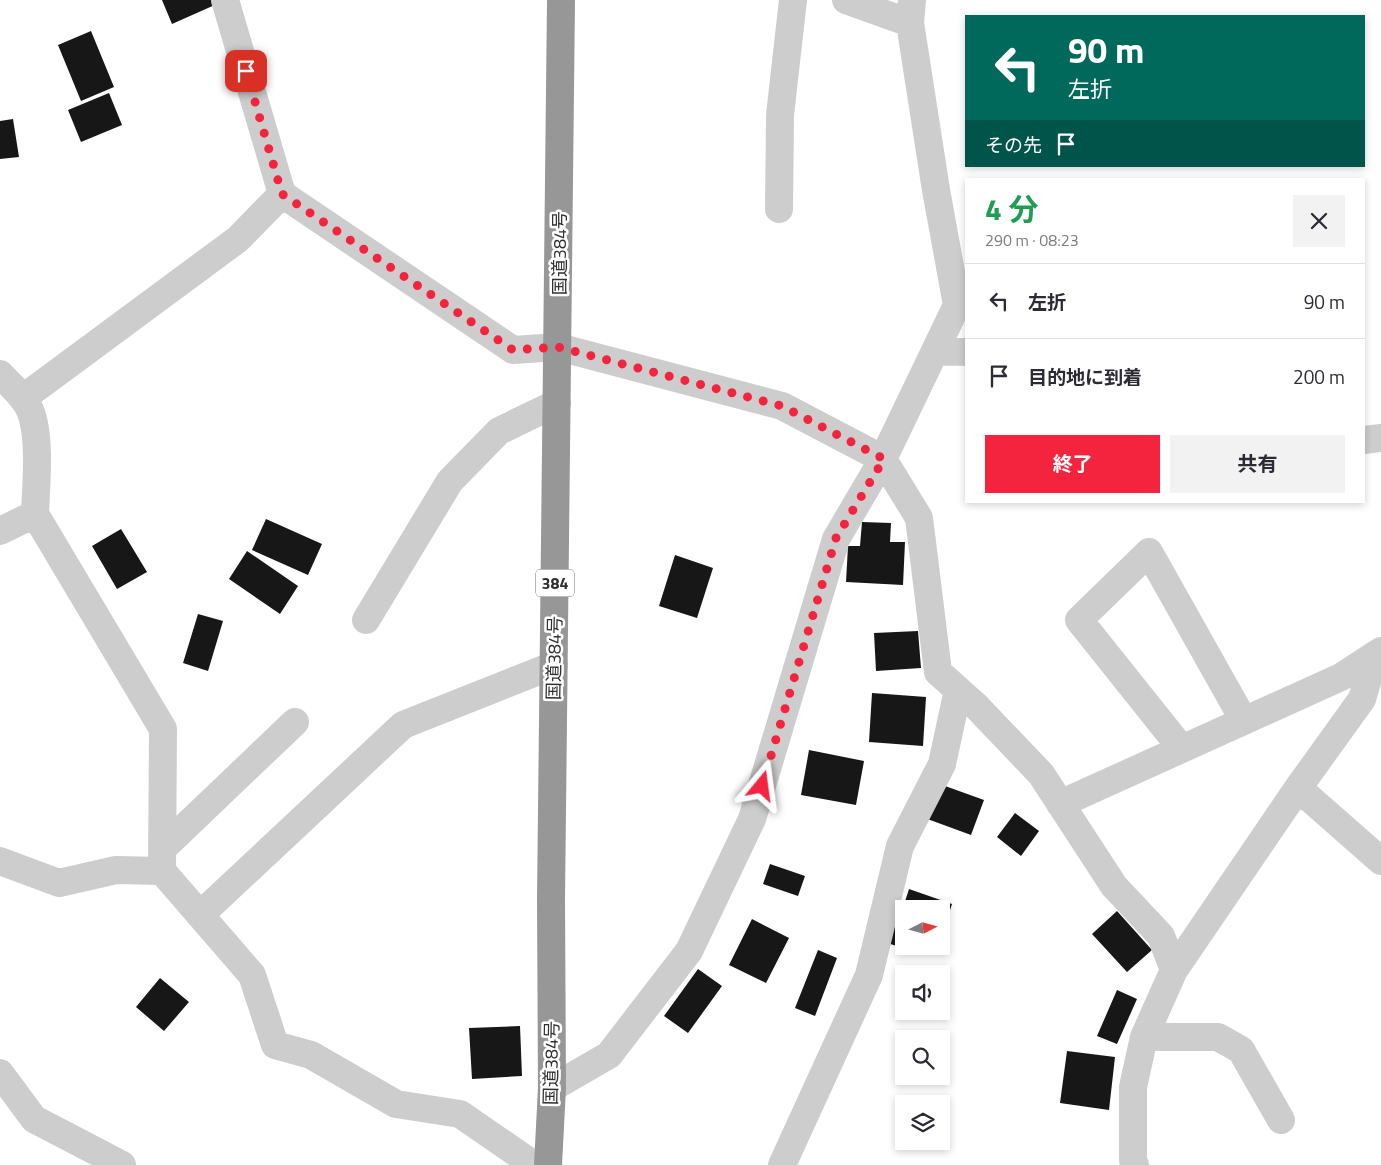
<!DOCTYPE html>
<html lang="ja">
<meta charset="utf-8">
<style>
body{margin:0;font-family:"Titillium Web","Noto Sans JP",sans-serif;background:#f2f2f3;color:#2b2b33;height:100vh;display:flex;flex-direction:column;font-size:19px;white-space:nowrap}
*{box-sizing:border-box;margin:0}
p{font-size:16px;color:#7c7c81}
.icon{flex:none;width:28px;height:28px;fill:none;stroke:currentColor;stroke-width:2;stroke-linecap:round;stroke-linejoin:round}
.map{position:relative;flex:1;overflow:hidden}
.panel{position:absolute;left:965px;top:178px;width:400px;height:325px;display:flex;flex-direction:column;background:#fff;border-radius:0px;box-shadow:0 2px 8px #0003}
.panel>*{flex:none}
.banner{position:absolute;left:965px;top:15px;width:400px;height:152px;border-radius:0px;box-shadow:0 2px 8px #0003;background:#00695c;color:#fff;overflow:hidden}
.needle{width:32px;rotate:84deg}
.controls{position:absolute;left:895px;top:900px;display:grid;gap:10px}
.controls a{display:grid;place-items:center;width:55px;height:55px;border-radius:0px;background:#fff;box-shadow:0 2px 8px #0003;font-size:25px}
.pin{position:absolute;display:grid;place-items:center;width:42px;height:42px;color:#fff;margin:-21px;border-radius:10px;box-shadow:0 2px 8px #0006}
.me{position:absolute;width:55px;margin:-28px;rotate:16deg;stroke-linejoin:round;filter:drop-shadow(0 0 4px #0008)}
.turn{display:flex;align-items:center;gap:18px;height:105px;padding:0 20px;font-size:22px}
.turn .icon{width:65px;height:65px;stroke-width:2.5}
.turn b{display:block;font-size:35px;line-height:42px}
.then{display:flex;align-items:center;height:48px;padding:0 20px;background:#0003;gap:10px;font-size:19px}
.round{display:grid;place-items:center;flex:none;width:52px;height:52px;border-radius:0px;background:#f2f2f3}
.summary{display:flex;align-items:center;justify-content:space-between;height:85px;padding:0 20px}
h1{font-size:30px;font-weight:700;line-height:38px;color:#1e9e55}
.cta{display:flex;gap:10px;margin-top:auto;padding:10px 20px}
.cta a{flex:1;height:58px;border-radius:0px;background:#f5243e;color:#fff;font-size:20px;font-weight:700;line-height:58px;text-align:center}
.cta a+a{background:#f2f2f3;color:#2b2b33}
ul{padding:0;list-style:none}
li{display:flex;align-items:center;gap:15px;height:75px;padding:0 20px;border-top:1px solid #e1e1e2}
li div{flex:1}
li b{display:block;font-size:19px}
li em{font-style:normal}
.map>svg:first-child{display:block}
</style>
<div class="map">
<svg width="1381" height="1165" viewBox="0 0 1381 1165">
<rect width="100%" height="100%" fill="#fff"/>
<!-- building -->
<path fill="#171717" d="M162 0H215L217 4 172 24Z
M91 31 114 87 81 101 58 45Z
M109 93 122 125 81 142 68 110Z
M13 119 19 157 0 159V121Z
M266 519 322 544 308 575 252 550Z
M862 522 891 523 890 542H905L903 585 846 582 848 546H860Z
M121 529 147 572 117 589 92 546Z
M247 551 298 586 280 614 229 579Z
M675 555 713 568 697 618 659 606Z
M198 614 223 621 208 671 183 663Z
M918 631 921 668 876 671 874 633Z
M872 693 926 697 923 746 869 742Z
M809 750 864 761 856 805 801 795Z
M934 782 984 800 971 835 922 817Z
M1015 813 1039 831 1021 856 997 837Z
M770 864 805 876 798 896 763 884Z
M909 889 952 904 943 932 941 931V909H904V919L900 917Z
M1117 911 1152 950 1127 972 1092 934Z
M891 917 904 921V946H931L929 955 883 942Z
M752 919 789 938 766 983 729 965Z
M818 950 837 958 815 1016 795 1008Z
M698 969 722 986 688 1033 664 1016Z
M160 978 189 1002 164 1031 136 1007Z
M1117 990 1137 999 1117 1044 1097 1036Z
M520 1026 522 1076 472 1079 469 1028Z
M1067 1051 1115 1057 1109 1110 1060 1103Z"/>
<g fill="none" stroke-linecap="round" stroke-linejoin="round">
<!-- minor -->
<path stroke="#cdcdcd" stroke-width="28" d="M225 0 282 194 513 350 558 347 782 406 883 459 919 518 938 672 976 706 1041 774 1114 886 1161 936 1174 970
M846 0 910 23
M779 209 780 115 793 0
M935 351 966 352
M0 374C10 385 24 396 30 410 41 436 36 485 35 514L0 531
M23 398 238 239 282 194
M1364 440 1381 438
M35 514 163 729 162 871 252 975 275 1045 311 1055 396 1104 460 1114 534 1165
M366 620 450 481 499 431 557 403
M1182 749 1079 620 1149 552 1244 721
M1298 788 1362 699 1375 655
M1060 804 1341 677 1381 651
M163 848 295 722
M0 861 59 883 116 870 162 871
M200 915 403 725 554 665
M1144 1037H1218L1241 1050 1281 1120
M0 1073 34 1119 122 1165
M552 1088 609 1055 689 951 752 819 836 539 883 459 957 305 936 190 910 23 912 0
M782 1165 869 975 900 846 942 764 958 690
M1135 1165 1133 1160V1087L1144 1037 1174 970 1298 788 1381 861"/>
<!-- highway -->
<path stroke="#979797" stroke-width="28" d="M548 1165 552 1088 551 900 561 0"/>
</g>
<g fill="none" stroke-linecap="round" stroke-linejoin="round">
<!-- route -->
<path stroke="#f5243e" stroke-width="9" stroke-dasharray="0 16.2" d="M246 71 282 194 513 350 558 347 782 406 884 459 836 538 762 786"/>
</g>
<g text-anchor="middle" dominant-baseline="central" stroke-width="5" stroke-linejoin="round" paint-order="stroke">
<!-- shield labels -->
<rect fill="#fff" stroke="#6e6e6e" stroke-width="1" x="536" y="569.5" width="38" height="27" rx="4"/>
<g font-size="16" font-weight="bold" fill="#303030">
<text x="555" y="583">384</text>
</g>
<!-- street labels -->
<g font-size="18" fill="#303030" stroke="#fff">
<text transform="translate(559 253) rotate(-90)">国道384号</text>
<text transform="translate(554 658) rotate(-89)">国道384号</text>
<text transform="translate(551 1063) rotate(-89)">国道384号</text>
</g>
</g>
</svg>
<div class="controls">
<a><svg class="needle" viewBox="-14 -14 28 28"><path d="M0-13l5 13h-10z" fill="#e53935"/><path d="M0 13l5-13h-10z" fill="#7c7c81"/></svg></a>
<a><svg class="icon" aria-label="sound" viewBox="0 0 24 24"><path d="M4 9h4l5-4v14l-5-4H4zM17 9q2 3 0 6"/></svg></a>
<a><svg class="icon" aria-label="search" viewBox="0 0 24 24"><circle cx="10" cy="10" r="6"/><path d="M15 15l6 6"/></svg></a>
<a><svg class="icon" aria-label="layers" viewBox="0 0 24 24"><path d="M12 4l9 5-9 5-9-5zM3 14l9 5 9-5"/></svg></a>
</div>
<div class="pin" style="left:246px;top:71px;background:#d93025"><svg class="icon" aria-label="arrive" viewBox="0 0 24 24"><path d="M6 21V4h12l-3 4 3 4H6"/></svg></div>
<svg class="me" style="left:762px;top:786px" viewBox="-20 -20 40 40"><path d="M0-17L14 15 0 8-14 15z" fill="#f5243e" stroke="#fff" stroke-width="4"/></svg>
<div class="banner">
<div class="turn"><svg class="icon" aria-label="left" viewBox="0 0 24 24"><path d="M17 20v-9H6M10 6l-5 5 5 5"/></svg><div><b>90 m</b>左折</div></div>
<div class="then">その先<svg class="icon" aria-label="arrive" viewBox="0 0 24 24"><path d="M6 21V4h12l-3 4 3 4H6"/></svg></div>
</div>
<section class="panel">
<div class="summary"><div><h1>4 分</h1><p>290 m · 08:23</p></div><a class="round"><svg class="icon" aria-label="close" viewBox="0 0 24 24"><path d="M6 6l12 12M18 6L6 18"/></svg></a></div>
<ul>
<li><svg class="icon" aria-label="left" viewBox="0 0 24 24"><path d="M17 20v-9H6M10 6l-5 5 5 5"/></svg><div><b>左折</b></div><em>90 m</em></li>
<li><svg class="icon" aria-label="arrive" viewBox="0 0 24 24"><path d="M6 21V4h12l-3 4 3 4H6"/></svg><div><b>目的地に到着</b></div><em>200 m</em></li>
</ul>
<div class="cta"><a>終了</a><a>共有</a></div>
</section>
</div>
